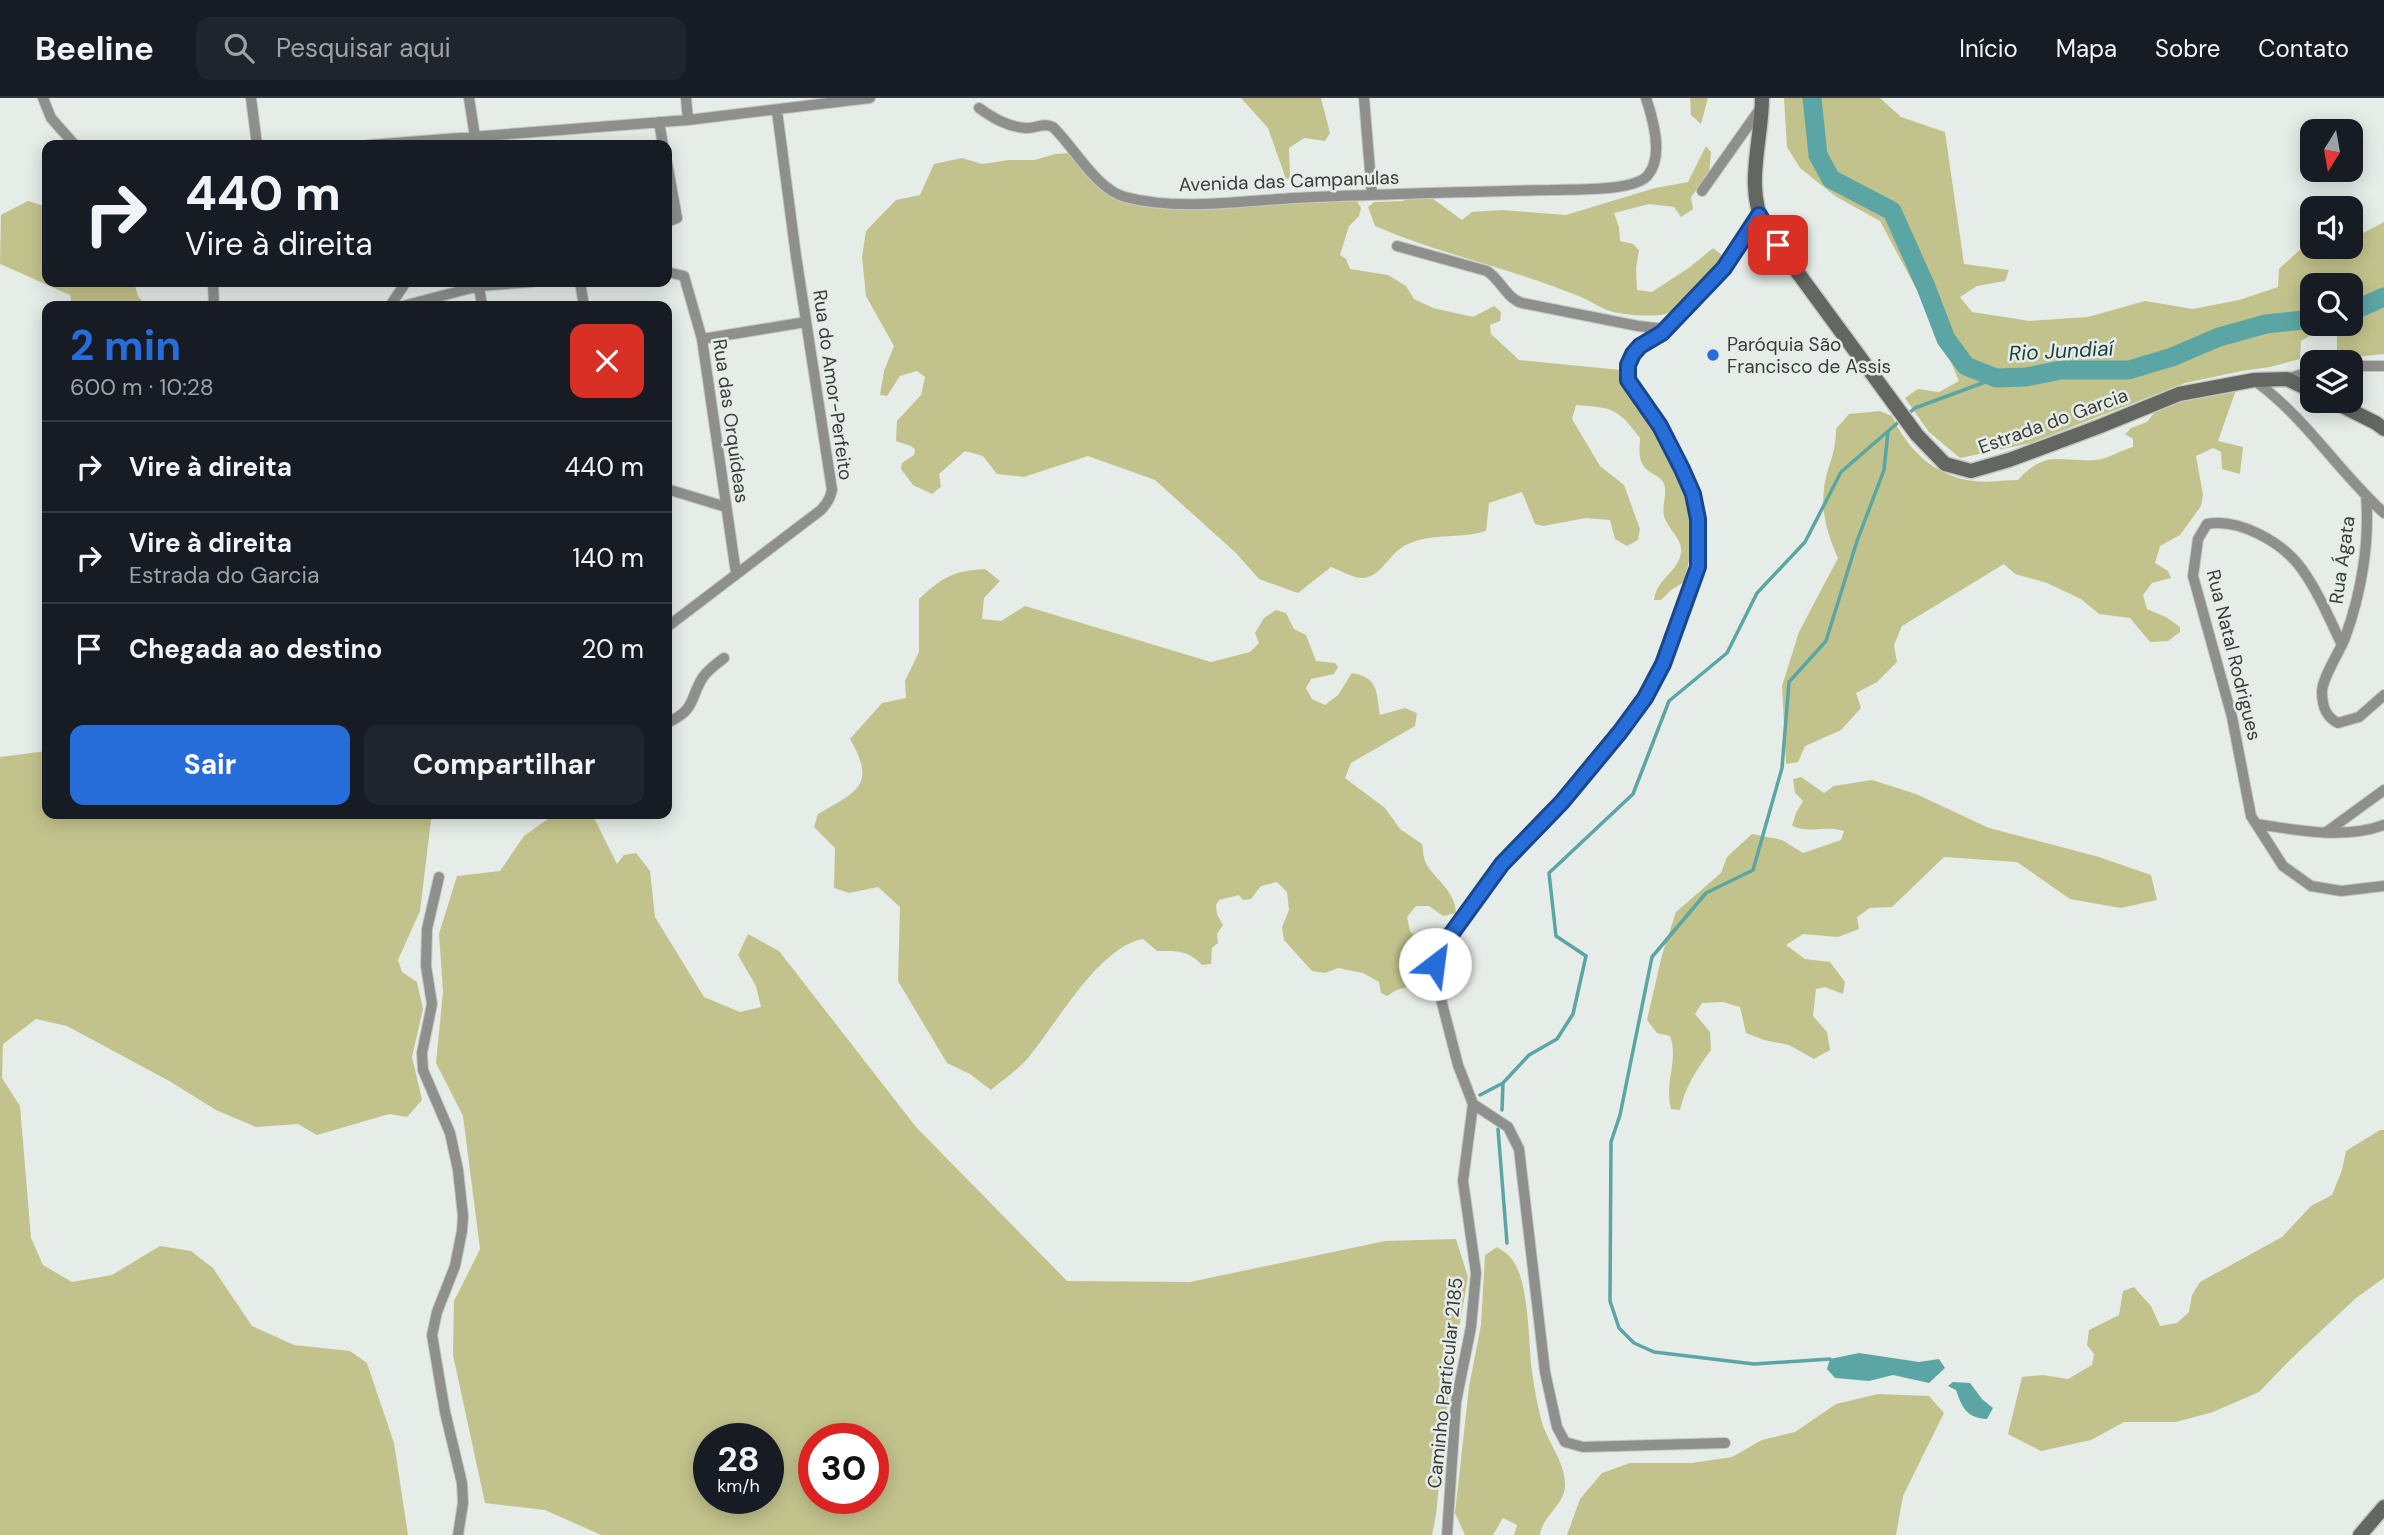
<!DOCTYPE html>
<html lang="pt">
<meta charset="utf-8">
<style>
body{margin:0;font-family:"DM Sans",sans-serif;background:#20242c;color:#f1f3f6;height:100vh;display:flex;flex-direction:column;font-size:26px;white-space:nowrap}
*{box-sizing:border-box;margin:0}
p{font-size:23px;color:#9ea1a6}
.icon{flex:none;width:38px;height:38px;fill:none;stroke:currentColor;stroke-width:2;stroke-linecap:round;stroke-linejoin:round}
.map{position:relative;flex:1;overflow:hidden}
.details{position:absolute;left:42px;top:203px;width:630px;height:518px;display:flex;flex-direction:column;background:#171b24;border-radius:14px;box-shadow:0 4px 18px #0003}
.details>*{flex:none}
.top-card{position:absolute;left:42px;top:42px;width:630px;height:147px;border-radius:14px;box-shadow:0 4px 18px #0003;background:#171b24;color:#f1f3f6;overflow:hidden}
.needle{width:46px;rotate:191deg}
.tools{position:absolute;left:2300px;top:21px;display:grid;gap:14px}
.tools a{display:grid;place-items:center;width:63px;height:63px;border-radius:14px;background:#171b24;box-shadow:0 4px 18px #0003;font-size:35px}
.speed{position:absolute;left:693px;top:1325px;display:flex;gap:14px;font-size:35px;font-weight:700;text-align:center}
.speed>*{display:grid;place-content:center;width:91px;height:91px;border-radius:50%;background:#171b24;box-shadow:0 4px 18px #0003;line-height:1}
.speed small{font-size:18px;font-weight:400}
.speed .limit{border:10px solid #d22;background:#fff;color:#111}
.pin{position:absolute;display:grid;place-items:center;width:60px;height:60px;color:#fff;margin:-30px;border-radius:14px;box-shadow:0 4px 10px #0006}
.me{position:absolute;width:77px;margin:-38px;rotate:30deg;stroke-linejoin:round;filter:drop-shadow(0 0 5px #0008)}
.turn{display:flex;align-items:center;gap:24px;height:147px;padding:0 28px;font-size:32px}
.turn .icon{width:91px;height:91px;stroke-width:2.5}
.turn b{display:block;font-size:49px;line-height:60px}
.round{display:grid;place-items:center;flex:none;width:74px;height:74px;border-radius:14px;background:#20242c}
.summary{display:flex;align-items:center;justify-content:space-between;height:119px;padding:0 28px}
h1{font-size:42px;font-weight:700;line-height:52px;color:#276dd9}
.primary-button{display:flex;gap:14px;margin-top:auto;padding:14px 28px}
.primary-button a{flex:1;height:80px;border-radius:14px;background:#276dd9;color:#fff;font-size:28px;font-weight:700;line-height:80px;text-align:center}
.primary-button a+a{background:#20242c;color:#f1f3f6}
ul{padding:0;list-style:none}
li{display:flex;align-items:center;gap:21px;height:91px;padding:0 28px;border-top:2px solid #363941}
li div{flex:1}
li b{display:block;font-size:26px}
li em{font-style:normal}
header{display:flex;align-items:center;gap:42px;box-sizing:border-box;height:98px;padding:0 35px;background:#171b24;border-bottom:2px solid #363941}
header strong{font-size:33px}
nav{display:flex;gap:38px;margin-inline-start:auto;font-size:24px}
.search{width:490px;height:63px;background:#20242c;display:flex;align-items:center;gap:18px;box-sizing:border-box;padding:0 24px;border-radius:14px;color:#9ea1a6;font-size:26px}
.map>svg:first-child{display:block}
</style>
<header>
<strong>Beeline</strong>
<div class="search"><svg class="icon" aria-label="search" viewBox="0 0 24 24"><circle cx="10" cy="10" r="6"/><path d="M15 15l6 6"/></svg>Pesquisar aqui</div>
<nav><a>Início</a><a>Mapa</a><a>Sobre</a><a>Contato</a></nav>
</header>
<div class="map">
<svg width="2384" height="1437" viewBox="0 0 2384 1437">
<rect width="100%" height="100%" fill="#e6ece7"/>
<!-- green -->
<path fill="#c2c38c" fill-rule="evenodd" d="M1241 0H1321L1330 35 1325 43 1304 40 1289 50 1290 80 1286 81 1268 30Z
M1690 0H1708L1701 26 1691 17Z
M1784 0H1880L1901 19 1945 34 1964 166 2009 172 2005 183 1977 188 1960 199 1972 214 2030 223 2088 219 2145 203 2193 211 2239 202 2278 189 2279 171 2303 149H2350V142L2384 124V192L2350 205V187H2312V211L2285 218 2322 231 2301 243 2300 261 2270 269 2242 273 2185 285 2031 345 1960 360 1929 334 1905 300 1918 291 1939 294 1959 283 1933 222 1880 123 1835 98 1800 70 1787 49Z
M1706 48 1711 54 1709 76 1691 99 1693 111 1681 119 1674 109 1649 106 1614 115 1619 129 1620 143 1633 146 1639 152 1636 171 1637 192 1652 194 1690 169 1713 150 1723 158C1707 176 1690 204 1668 215 1657 220 1621 217 1610 213 1600 210 1591 203 1581 199 1514 171 1442 157 1375 128L1368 109 1374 104 1403 103 1418 90 1462 122 1472 114 1502 112 1566 117 1655 90 1688 84Z
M1071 55 1107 94 1172 110 1357 103 1361 110 1359 118 1349 128 1340 157 1346 161 1350 171 1388 177 1406 188 1414 201 1433 210 1473 219 1494 208 1501 214 1500 223 1490 227 1491 236 1519 262 1621 272C1633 311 1672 339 1678 382H1684C1698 416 1693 450 1684 484L1671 492 1661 502H1654C1657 480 1678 474 1681 455 1683 442 1670 433 1665 421 1660 411 1669 394 1663 384 1661 380 1655 377 1650 374 1638 366 1639 354 1640 340 1617 310 1614 310 1576 307L1572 321 1600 368 1624 387 1640 431 1638 442 1627 448 1615 441 1610 422 1586 420 1543 428 1535 426 1522 394 1489 405 1486 433C1458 442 1427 433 1401 450 1389 458 1379 480 1362 480 1353 480 1340 472 1331 469L1298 495 1259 481 1236 455 1155 382 1088 358 1024 379 997 376 983 358 965 353 939 376 941 389 932 396 913 387 901 371 902 365 914 357 915 352 911 348 896 343 897 323 921 297 925 279 917 273 900 278 887 298 880 297 884 273 894 248 866 198 862 159 866 133 896 102 920 97 934 66 962 60 982 66 1009 62H1035L1055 56Z
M28 103 47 109V184H134L138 198 146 208H72L70 197 0 166 1 117Z
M2384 210V256L2337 261V234L2345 226H2350V221Z
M2236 292 2218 343 2243 349 2240 376 2222 371 2221 354 2213 350 2196 358 2203 397 2201 408 2180 437 2160 448 2155 465 2168 473 2171 480 2152 485 2143 497 2147 511 2166 519 2180 529V534L2168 543 2150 544 2130 520 2099 516 2081 501 2047 485 2015 476 2004 466 1902 528 1894 547 1897 564 1877 584 1856 595 1861 610 1841 632 1805 648 1798 664 1786 666 1782 588 1799 534 1838 460C1828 438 1821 415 1824 390 1827 368 1836 357 1836 331L1849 316 1880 313 1892 318C1907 351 1935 379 1974 383 1988 385 2004 382 2018 382 2046 351 2060 364 2096 362 2109 361 2120 352 2133 349V341L2125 336 2131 330 2147 324 2155 314 2176 305Z
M985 471 1000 483 984 500 982 521 1001 523 1025 508 1211 564 1250 554 1259 545 1255 535 1264 520 1276 512 1286 515 1294 531 1306 537 1316 563 1335 565 1338 569 1334 576 1311 581 1306 590 1312 601 1325 607 1338 597 1352 575C1379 580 1376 593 1380 617L1405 610 1417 615 1415 628 1351 665 1345 680 1385 710 1400 731 1422 746C1423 751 1423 758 1425 763 1433 781 1455 791 1456 815L1443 818 1429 808H1416L1407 819 1410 833 1427 852 1429 886 1422 891C1406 888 1400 889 1387 898L1381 895 1379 884 1363 875 1338 870 1325 875 1312 873 1284 842 1282 829 1289 812 1287 794 1277 784 1261 788 1251 801 1243 802 1239 797 1219 802 1216 807 1217 816 1223 827 1217 836 1218 845 1212 850 1211 866 1202 867C1188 852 1177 853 1157 853L1143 841C1100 848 1058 923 1031 956 1021 970 1004 981 991 992L970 976 947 965 898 883 900 809 878 789 849 795 834 790 835 750 814 729 818 716C857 693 877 688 850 641L882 605 906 600 905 583 919 554V501C942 480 952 473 985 471Z
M47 653V716H436L431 722 420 813 398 862 402 874 417 884 423 911 412 959 422 1002 407 1019 389 1016 317 1037 298 1026 256 1029 216 1012 171 984 67 928 36 921 3 946 2 980 20 1008 31 1140 43 1167 72 1184 112 1177 160 1148 191 1153 213 1170 252 1228 294 1247 350 1253 367 1265 394 1345 408 1437H0V659Z
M1801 679 1824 695 1834 688 1872 682 1916 696 1989 730 2099 759 2151 777 2157 802 2121 810 2070 801 2017 764 1944 759 1892 809 1870 810 1857 819 1859 831 1838 839 1803 836 1786 847 1805 861 1830 864 1845 884 1843 896 1825 889 1816 891 1813 918 1827 934 1830 952 1814 961 1789 947 1764 942 1746 935 1740 909 1723 904 1702 905 1695 916 1710 934 1711 952C1697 971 1685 989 1680 1012L1671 1011C1664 983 1679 962 1670 938L1657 935 1647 922 1662 857 1676 814 1721 775 1727 759 1752 736 1782 742 1803 755 1841 742 1844 733C1825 727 1811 736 1792 728L1796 715 1803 703 1795 695 1793 681Z
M555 716H592L617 766 624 757 636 755 650 773 655 819 704 899 740 914 761 909 756 888 738 857 748 836 779 853 916 1029 1067 1183 1190 1184 1385 1143 1456 1141 1468 1179 1450 1281 1436 1417 1432 1437H601L545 1412 485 1405 453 1257 454 1203 480 1151 463 1018 436 965 443 894 439 836 457 778 500 773 524 738ZM768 1340V1400H709V1340ZM873 1340V1400H814V1340Z
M2380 1032H2384V1180L2356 1200 2292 1260 2259 1294 2213 1314 2176 1324H2124L2091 1342 2041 1353 2008 1336 2022 1279 2043 1277 2068 1281 2092 1267 2094 1256 2087 1247 2089 1232 2119 1217 2123 1193 2134 1189 2151 1208 2160 1228 2177 1225 2189 1214 2192 1197 2200 1184 2282 1139 2311 1108 2332 1097 2342 1072 2346 1053Z
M1497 1149C1501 1152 1507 1155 1510 1159 1530 1180 1528 1245 1532 1273 1534 1289 1537 1305 1541 1321 1546 1342 1565 1363 1565 1386 1566 1406 1542 1418 1540 1437H1514L1517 1427 1503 1420 1493 1437H1465L1455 1415 1469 1289 1481 1227 1485 1157Z
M1878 1296 1929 1298 1944 1315 1903 1398 1896 1437H1567L1580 1401 1602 1375 1630 1365H1692L1732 1359 1762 1342 1795 1334 1836 1306Z"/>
<!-- water -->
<path fill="#5ba6a5" d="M1859 1255 1919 1264 1939 1261 1945 1270 1929 1285 1893 1277 1869 1283 1835 1280 1827 1271 1830 1261Z
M1953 1284 1970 1285 1982 1301 1993 1310 1987 1321C1967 1320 1962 1310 1956 1292L1948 1288Z"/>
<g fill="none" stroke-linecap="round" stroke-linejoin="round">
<!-- stream -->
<path stroke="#5ba6a5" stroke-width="3.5" d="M1908 316 1915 310 1996 280
M1480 997 1503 985 1529 957 1557 941 1573 916 1586 858 1556 838 1549 775 1633 696 1669 603 1727 555 1757 495 1805 444 1841 374 1902 321
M1502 1012 1503 985
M1498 1031 1507 1145
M1830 1261 1754 1266 1654 1254 1634 1245 1619 1230 1610 1203 1611 1044 1620 1017 1652 859 1706 795 1753 772 1782 670 1789 584 1826 543 1857 443 1884 372 1888 334"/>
<!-- river -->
<path stroke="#5ba6a5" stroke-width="19" d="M1812 0 1818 57 1831 81 1892 113 1926 189 1946 241 1966 268 1996 280 2026 279 2061 272H2129L2172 259 2219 239 2266 226 2312 221
M2350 214 2384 199"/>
<!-- street casing -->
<g stroke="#c4c9c5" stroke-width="12">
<path id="street" d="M43 0 51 20 75 47
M251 0 257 47
M469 0 475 39 481 47
M686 0 688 22
M1364 0 1372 97
M979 10C993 20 1008 29 1026 30 1037 31 1041 24 1053 29 1074 49 1096 91 1125 99 1177 113 1241 103 1294 100 1380 96 1465 94 1550 92 1571 91 1635 94 1648 77 1664 58 1653 21 1646 0
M659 24 663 47
M369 47 688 22 870 0
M667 65 677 120 667 124
M1702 93 1760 11
M1397 148 1487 173C1501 182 1506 200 1522 205L1638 228 1665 231
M667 174 684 178 702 241 736 475
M213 184 214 208
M580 184 584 208
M479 188 482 208
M390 208 406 184
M403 208 479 188 532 184
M702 241 806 224
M2350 268H2384
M2287 281 2312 273
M2255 283C2305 319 2338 373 2384 415
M667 391 726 409
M2366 398C2370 445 2361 496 2345 540 2339 555 2322 580 2322 594 2322 609 2326 619 2338 625L2359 619 2384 597
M667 529 821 412C827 405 830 401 832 392L796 158 777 13
M2342 547C2330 522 2318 493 2301 470 2282 444 2239 420 2207 426L2198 441 2193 478 2232 619 2251 718 2283 768 2311 788 2341 793 2384 788
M667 625C697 611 689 601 703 579 709 571 716 566 724 560
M2256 726C2298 732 2343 742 2384 727
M2325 735 2384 692
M439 779 427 831 426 868 432 906 422 955 423 972 450 1035 458 1072 463 1118 462 1133 455 1168 437 1214 432 1237 445 1314 462 1385 463 1405 458 1437
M1473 1006 1508 1029 1519 1051 1545 1274 1557 1329 1565 1344 1583 1349 1725 1345
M1447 1437 1456 1304 1471 1229 1476 1175 1463 1083 1473 1006 1458 967 1434 874 1439 853 1502 766 1562 704 1620 634 1645 600 1663 566 1698 469V421L1693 396 1682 371 1660 329 1627 282 1628 267 1633 256 1647 243 1662 235 1724 170 1759 117"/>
</g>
<!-- secondary casing -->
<g stroke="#c4c9c5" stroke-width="17">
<path id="secondary" d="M1762 0C1762 44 1744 88 1765 130L1917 337 1945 366 1971 373 2009 362 2098 329 2179 296 2254 282 2287 281 2312 293
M2332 303 2376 325 2384 331
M2360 1437 2384 1409"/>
</g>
<!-- street -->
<use href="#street" stroke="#8f908d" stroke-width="10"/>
<!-- secondary -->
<use href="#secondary" stroke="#646662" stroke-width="14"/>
</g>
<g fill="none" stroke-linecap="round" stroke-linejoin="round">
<!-- route casing -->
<g stroke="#19478d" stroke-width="18">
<path id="route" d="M1435 866 1439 853 1502 766 1562 704 1620 634 1645 600 1663 566 1698 469V421L1693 396 1682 371 1660 328 1628 282V267L1633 256 1640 248 1662 235 1724 170 1759 117 1778 147"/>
</g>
<!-- route -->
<use href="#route" stroke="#276dd9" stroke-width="12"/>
</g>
<!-- markers -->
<circle fill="#276dd9" stroke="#e6ece7" stroke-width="2.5" cx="1713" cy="257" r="7"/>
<g text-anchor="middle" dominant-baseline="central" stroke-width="5" stroke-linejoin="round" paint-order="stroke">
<!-- street labels -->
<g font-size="19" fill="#3a3d3b" stroke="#e6ece7">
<text transform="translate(1289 83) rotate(-2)">Avenida das Campanulas</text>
<text transform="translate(833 287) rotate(82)">Rua do Amor-Perfeito</text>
<text transform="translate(731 323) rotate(82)">Rua das Orquídeas</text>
<text transform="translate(2053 323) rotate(-20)">Estrada do Garcia</text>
<text transform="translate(2342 462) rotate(-82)">Rua Ágata</text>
<text transform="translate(2234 557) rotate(76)">Rua Natal Rodrigues</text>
<text transform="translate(1445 1285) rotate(-84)">Caminho Particular 2185</text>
</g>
<!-- poi labels -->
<g font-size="19" fill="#3a3d3b" stroke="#e6ece7" text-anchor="start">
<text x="1727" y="246">Paróquia São<tspan x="1727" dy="22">Francisco de Assis</tspan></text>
</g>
<!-- water labels -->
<g font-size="21" font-style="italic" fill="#1a3f3e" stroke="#e6ece7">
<text transform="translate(2061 253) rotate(-3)">Rio Jundiaí</text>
</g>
</g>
</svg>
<div class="tools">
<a><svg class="needle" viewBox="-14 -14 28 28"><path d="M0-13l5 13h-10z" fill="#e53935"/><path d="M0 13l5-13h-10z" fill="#9ea1a6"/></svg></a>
<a><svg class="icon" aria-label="sound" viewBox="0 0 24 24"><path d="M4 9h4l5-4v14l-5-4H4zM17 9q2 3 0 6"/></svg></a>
<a><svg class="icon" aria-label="search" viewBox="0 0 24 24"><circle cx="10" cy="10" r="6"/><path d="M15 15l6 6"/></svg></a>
<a><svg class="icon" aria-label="layers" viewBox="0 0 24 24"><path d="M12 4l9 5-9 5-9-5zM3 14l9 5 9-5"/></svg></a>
</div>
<div class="speed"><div>28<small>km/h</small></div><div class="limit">30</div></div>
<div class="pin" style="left:1778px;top:147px;background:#d93025"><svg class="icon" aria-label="arrive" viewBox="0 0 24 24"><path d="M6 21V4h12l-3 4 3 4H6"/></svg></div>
<svg class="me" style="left:1435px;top:866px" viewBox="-20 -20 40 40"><circle r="19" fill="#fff"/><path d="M0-13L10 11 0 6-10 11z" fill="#276dd9"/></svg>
<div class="top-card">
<div class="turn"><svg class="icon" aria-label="right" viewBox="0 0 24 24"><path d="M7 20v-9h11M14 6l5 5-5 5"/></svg><div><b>440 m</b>Vire à direita</div></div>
</div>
<section class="details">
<div class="summary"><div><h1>2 min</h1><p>600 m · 10:28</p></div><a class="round" style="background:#d93025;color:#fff"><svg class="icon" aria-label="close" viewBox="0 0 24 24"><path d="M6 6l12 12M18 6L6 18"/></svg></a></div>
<ul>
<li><svg class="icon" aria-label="right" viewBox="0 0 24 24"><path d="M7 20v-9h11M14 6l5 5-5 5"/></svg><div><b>Vire à direita</b></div><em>440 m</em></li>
<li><svg class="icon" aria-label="right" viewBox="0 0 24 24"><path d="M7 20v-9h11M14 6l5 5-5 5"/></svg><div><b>Vire à direita</b><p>Estrada do Garcia</p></div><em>140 m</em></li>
<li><svg class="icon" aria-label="arrive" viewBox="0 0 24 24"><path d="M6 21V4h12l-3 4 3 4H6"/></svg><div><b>Chegada ao destino</b></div><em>20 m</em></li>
</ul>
<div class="primary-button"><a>Sair</a><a>Compartilhar</a></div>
</section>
</div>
